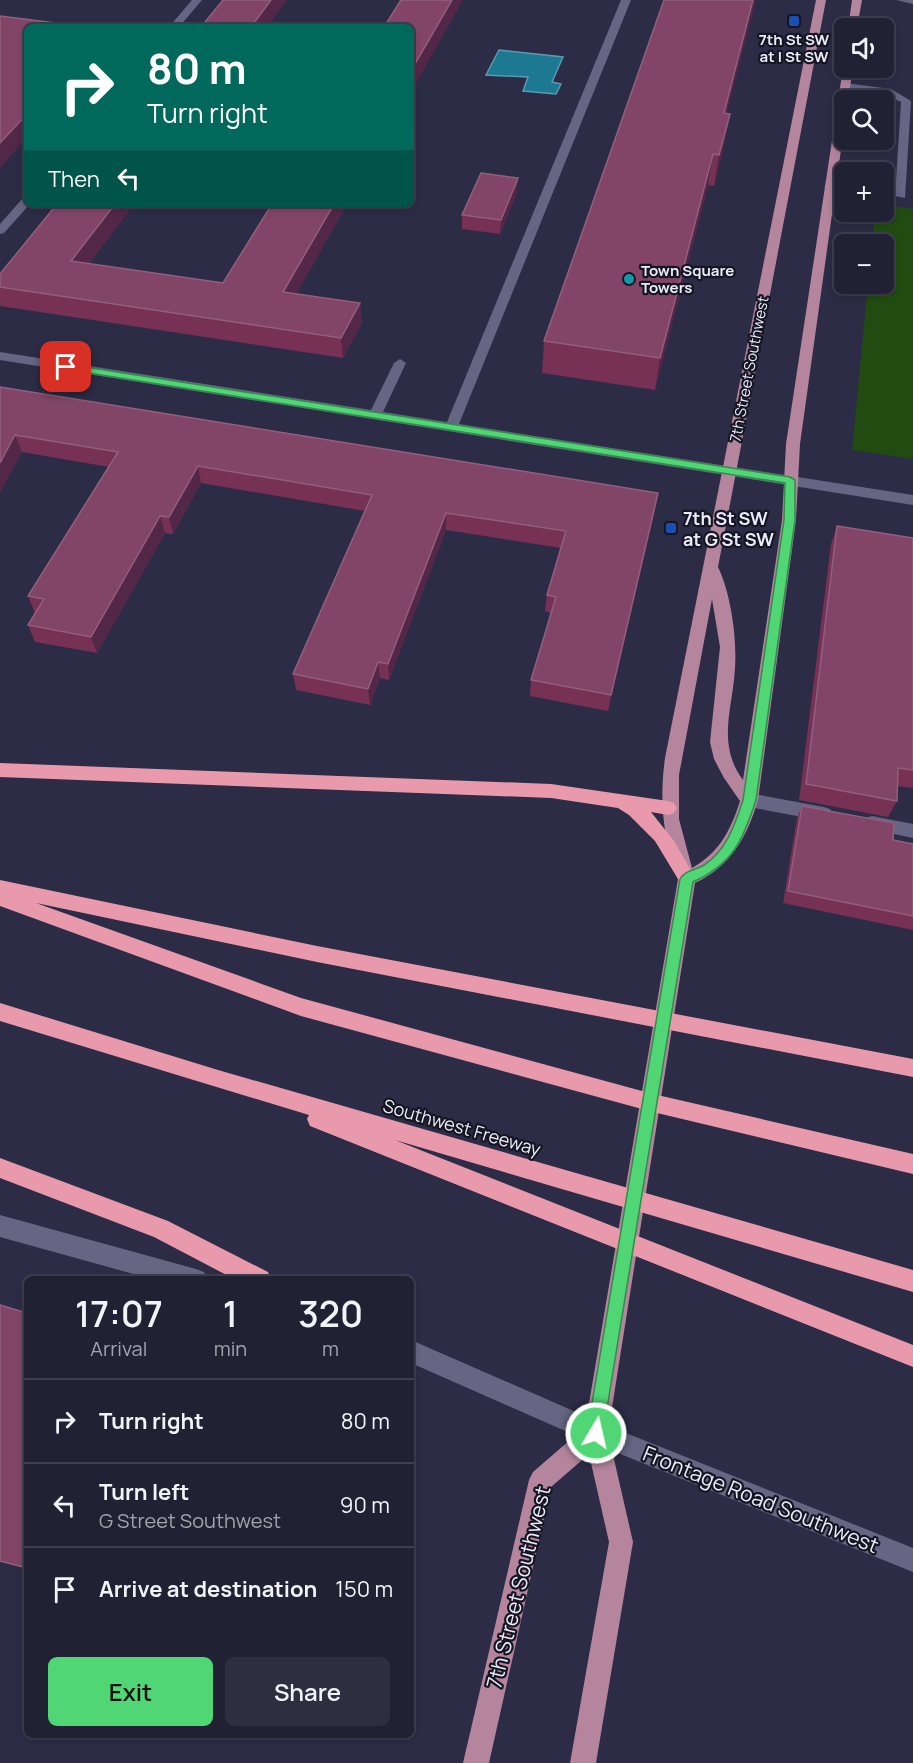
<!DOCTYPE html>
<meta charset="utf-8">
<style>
body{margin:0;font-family:Manrope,sans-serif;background:#2d2e40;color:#f1f3f6;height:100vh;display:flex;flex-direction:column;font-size:22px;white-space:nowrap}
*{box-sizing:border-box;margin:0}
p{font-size:20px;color:#a2a3ac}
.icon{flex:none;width:33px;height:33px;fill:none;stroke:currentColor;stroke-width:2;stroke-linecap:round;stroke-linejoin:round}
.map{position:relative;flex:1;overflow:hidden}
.panel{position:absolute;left:24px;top:1276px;width:390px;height:462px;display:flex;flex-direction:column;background:#212134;border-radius:9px;box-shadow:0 3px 9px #0003,0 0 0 2px #3e3e4f}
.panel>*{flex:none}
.hud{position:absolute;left:24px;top:24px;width:390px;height:183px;border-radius:9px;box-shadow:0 3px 9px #0003,0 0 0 2px #3e3e4f;background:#00695c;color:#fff;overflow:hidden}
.buttons{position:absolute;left:834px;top:18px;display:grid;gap:12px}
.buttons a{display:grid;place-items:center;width:60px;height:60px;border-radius:9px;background:#212134;box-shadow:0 3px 9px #0003,0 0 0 2px #3e3e4f;font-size:30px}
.pin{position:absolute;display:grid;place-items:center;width:51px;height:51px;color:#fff;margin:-26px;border-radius:12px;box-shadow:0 3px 9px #0006}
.me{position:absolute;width:66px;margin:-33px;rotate:9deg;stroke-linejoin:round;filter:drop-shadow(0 0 4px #0008)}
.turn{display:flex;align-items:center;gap:21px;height:126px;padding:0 24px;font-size:27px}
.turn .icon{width:78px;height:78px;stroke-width:2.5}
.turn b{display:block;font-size:42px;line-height:51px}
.then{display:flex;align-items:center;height:57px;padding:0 24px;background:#0003;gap:12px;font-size:22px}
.eta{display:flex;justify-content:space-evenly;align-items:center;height:102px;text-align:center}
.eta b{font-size:36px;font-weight:600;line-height:42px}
.action{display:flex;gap:12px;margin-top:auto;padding:12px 24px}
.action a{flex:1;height:69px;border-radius:9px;background:#50d674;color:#111;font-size:24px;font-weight:600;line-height:69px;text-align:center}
.action a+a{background:#2d2e40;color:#f1f3f6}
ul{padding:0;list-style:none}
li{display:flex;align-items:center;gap:18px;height:84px;padding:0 24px;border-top:2px solid #3e3e4f}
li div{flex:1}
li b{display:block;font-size:22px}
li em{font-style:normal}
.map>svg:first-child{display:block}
</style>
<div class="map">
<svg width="913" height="1763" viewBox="0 0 913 1763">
<rect width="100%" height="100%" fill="#2c2c46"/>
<!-- green -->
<path fill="#224b11" d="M884 205 913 209V459L852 450 868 284H884V244H872L875 212H884Z"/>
<!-- water -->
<path fill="#1d7892" stroke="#5a9ab2" stroke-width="1.5" d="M499 50 563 57 552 82 561 84 556 94 523 91 528 77 486 75Z"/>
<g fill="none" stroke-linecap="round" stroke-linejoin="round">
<!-- minor -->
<path fill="#666684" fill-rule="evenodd" d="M192 0H202L179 27H169Z
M621 0H631L459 424 913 495V505L0 360V352L371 410 394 363 400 359 406 363 383 412 447 422Z
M896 0H913V4Z
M845 83 891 89 911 101 905 198 895 196 901 102 885 94 841 88V84Z
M830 184 844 186V192L826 189 824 187Z
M27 197V204H30L4 233 0 234V224L23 198Z
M749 793 824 807 830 809 833 814 830 819 824 821 749 807 743 805 740 800 743 795Z
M872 816 913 824V838L866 828 863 823 866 818Z
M0 1215 196 1269 204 1272 207 1280H155L0 1237Z
M411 1340 601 1423 913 1548V1572L588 1441 411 1363Z"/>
<!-- major -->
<path fill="#b4859c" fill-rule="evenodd" d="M816 0H826L718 567C731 594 737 638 735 668 733 708 716 744 743 780L782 520 786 444 843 68 844 66 853 68 848 100H844V128L800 444 796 520 758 800C747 837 731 866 695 883L608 1433 633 1542 596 1763H570L609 1542 589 1454 551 1487 489 1763H463L529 1480 533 1472 585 1427 678 879C663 838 659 801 665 758ZM712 599 720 647 710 742 714 759 724 778 740 801C731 830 719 853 692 868L679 819V775Z
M852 0H862L857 28H848Z"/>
<!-- highway -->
<path fill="#e89aac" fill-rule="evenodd" d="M0 763 551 784 668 801 674 803 677 808 674 813 668 815 651 812 674 841 696 879 693 884 687 887 681 884 655 841 629 815 618 808 551 798 0 777Z
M0 880 317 946 913 1059V1077L317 962 36 903 301 998 653 1094 913 1154V1174L653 1112 301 1016 0 906Z
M0 1003 218 1070 913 1270V1292L395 1140 913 1345V1367L310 1126 307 1119 309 1115 0 1021Z
M0 1158 168 1221 268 1272 271 1280H236L154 1237 0 1178Z"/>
</g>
<!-- wall -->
<path fill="#763155" d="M727 113 730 114 724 145 714 186 708 185 655 390 542 373 544 341Z
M517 192 500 234 462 229V215Z
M134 204 89 264 223 283 272 204H347L296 294 360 303 362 323 343 358 0 306V274Z
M0 387 655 510 608 711 530 696 531 680 551 613 545 611 547 595 561 548 446 530 389 680 380 678 370 705 296 690 293 674 365 511 201 483 173 534 165 533 97 653 35 642 28 625 36 613H35L28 596 109 467 22 452 0 492Z
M837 526 913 538V788L897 786V801L888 817 799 800 831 544Z
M802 806 893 840 913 844V930L783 903 797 818Z"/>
<!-- shaded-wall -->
<path fill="#532747" d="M271 0H287L267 27H251Z
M452 0H463L411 92V71Z
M753 0H756L719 144 724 113Z
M27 114V137L0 168V143Z
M730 114 724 145 714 186 719 155Z
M713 154 708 185 655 390 660 358Z
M518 178 517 192 500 234 501 220Z
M115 204H134L77 281 71 261Z
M334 204H347L286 312 283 292Z
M360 303 362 323 343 358 341 338Z
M15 435 22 452 0 492V463Z
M198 466 201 483 173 534 169 517Z
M658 493 655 510 608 711 611 695Z
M446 513V530L389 680 388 664Z
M160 516 165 533 97 653 91 637Z
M378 662 380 678 370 705 368 689Z"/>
<!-- building -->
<path fill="#824567" stroke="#925f7e" stroke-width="1.5" d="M223 0H271L251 27H201Z
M401 0H452L411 71V27H384Z
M664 0H753L724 113 730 114 719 155 713 154 660 358 544 341Z
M0 16 88 27H27V114L0 143Z
M481 173 518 178 501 220 462 215Z
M57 204H115L71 261 223 283 272 204H334L283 292 360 303 341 338 0 287V274Z
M0 387 658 493 611 695 531 680 556 597 547 595 566 531 446 513 388 664 378 662 368 689 293 674 372 495 198 466 169 517 160 516 91 637 28 625 44 599 28 596 118 452 15 435 0 463Z
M837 526 913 538V770L898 768 897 801 806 784Z
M802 806 894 823 893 840 913 844V916L788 891Z
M0 1305 27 1313V1568L0 1561Z"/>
<!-- route -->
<path fill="#50d674" stroke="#348b4b" stroke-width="1.5" d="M66 364 790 477 795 480V520L756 800C743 840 733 864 693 882L602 1439 596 1442 590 1439 587 1433 680 879C685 870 696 870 704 865 727 850 735 824 743 800L784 520 785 483 63 369 62 367Z"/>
<!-- markers -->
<g fill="#1a4fb4" stroke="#161622" stroke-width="2">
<rect x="788" y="15" width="12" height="12" rx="3"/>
<rect x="665" y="522" width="12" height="12" rx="3"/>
</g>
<circle fill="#0f9aa8" stroke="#161622" stroke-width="2" cx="629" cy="279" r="6"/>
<g text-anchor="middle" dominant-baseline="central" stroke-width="4.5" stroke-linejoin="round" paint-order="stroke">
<!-- far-poi labels -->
<g font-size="15" font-weight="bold" fill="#eaebfc" stroke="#161622">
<text x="794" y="39">7th St SW<tspan x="794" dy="17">at I St SW</tspan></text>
<text x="641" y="270" text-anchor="start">Town Square<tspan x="641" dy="17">Towers</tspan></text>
</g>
<!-- far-street labels -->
<g font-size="15" fill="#eaebfc" stroke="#161622">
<text transform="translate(749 369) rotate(-79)">7th Street Southwest</text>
</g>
<!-- poi labels -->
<g font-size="18" font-weight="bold" fill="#eaebfc" stroke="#161622" text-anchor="start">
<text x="683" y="518">7th St SW<tspan x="683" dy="21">at G St SW</tspan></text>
</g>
<!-- street labels -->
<g font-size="18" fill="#eaebfc" stroke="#161622">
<text transform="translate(462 1127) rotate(16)">Southwest Freeway</text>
</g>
<!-- near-street labels -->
<g font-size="21" fill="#eaebfc" stroke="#161622">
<text transform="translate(761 1499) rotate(22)">Frontage Road Southwest</text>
<text transform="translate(518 1587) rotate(-76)">7th Street Southwest</text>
</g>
</g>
</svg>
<div class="buttons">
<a><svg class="icon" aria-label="sound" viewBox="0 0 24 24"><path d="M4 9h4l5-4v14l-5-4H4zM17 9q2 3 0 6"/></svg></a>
<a><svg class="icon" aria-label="search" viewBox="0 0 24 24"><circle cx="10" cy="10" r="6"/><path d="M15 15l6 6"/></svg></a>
<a>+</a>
<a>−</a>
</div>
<div class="pin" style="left:66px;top:367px;background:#d93025"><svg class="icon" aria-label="arrive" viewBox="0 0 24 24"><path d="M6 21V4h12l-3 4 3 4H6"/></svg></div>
<svg class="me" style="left:596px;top:1433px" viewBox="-20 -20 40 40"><circle r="17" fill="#50d674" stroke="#fff" stroke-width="3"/><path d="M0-11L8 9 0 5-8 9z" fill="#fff"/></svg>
<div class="hud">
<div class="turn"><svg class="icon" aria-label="right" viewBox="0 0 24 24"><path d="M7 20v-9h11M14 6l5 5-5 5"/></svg><div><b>80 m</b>Turn right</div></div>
<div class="then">Then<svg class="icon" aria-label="left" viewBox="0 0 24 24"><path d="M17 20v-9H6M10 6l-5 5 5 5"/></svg></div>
</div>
<section class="panel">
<div class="eta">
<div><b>17:07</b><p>Arrival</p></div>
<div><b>1</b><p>min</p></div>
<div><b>320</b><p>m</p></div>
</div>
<ul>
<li><svg class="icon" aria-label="right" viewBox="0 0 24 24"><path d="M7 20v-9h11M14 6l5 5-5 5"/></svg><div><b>Turn right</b></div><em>80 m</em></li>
<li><svg class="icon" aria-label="left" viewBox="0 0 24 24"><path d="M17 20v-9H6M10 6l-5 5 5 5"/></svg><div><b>Turn left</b><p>G Street Southwest</p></div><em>90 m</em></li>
<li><svg class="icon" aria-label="arrive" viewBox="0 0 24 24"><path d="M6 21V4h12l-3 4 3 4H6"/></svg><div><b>Arrive at destination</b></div><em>150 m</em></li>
</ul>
<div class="action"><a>Exit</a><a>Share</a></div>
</section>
</div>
